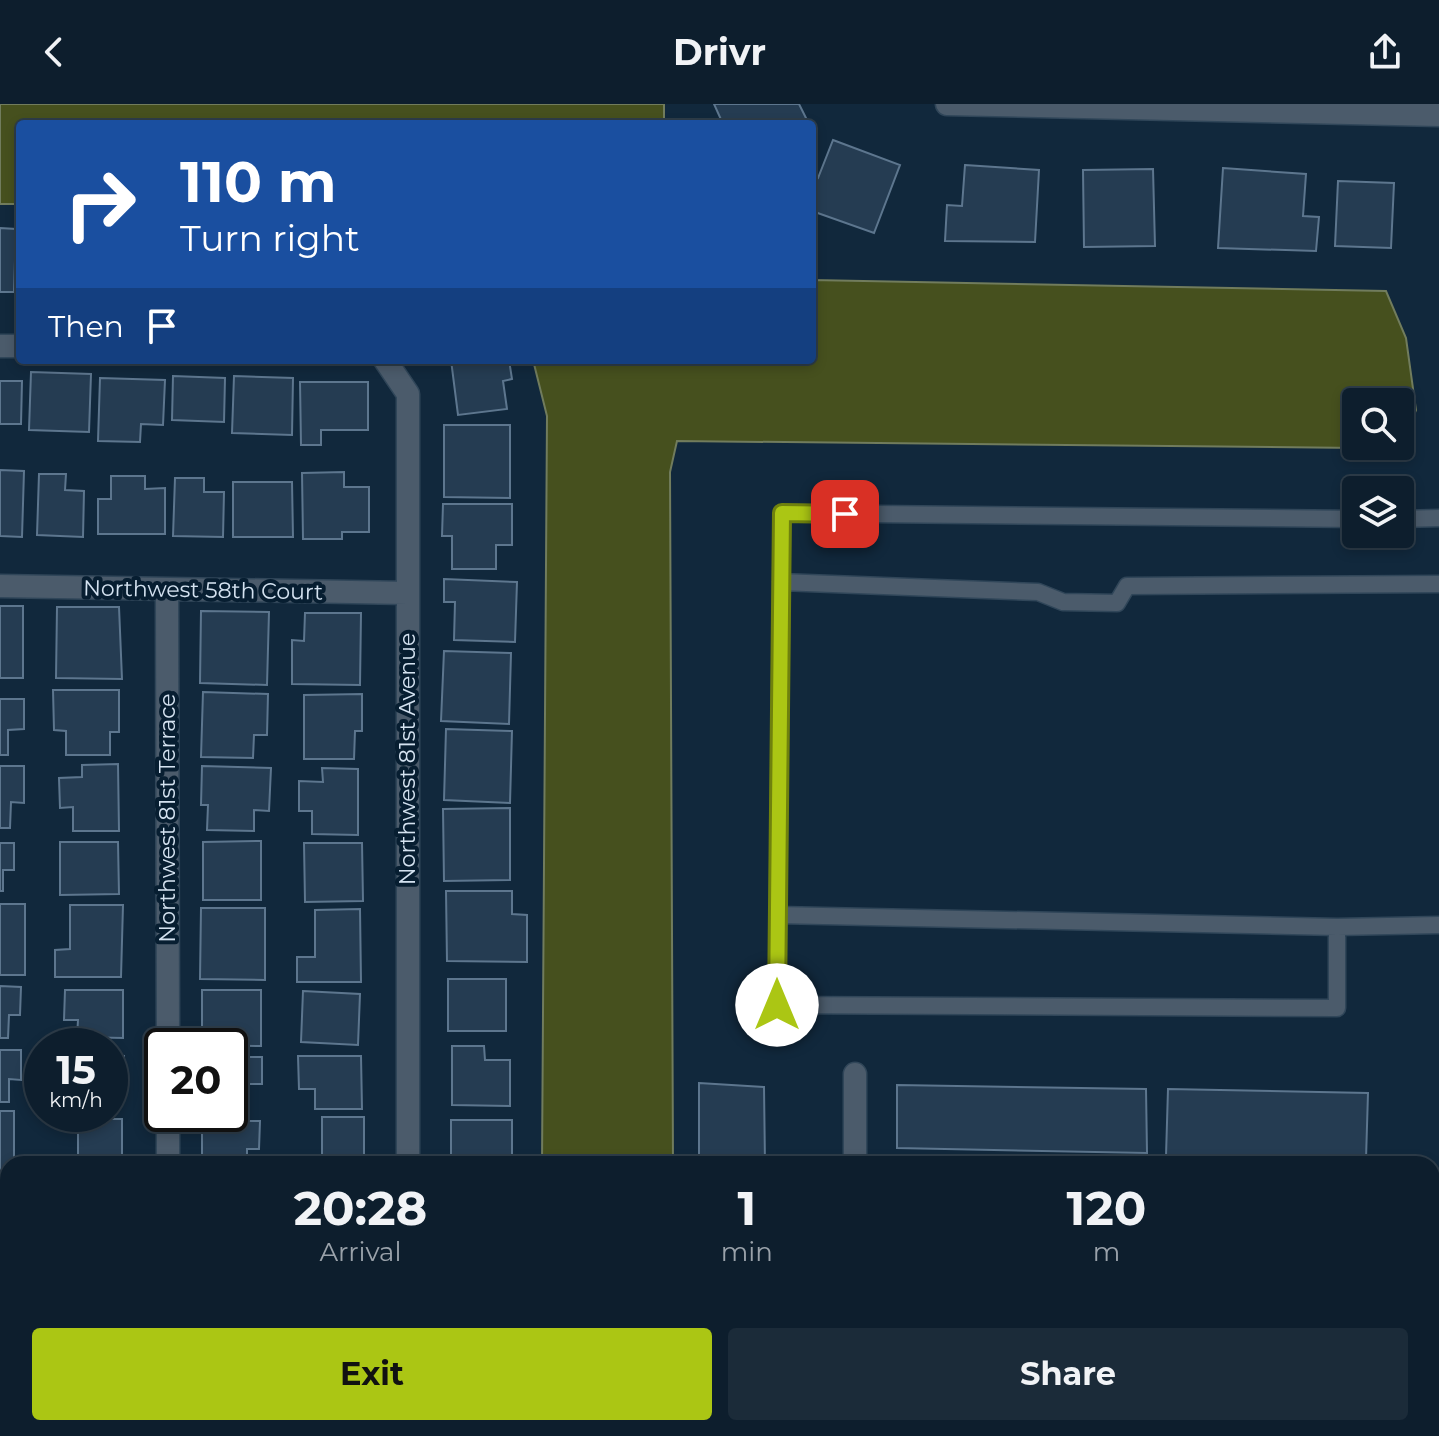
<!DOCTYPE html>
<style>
body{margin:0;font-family:Montserrat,sans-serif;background:#1b2b39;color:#f1f3f6;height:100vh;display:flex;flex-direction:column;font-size:30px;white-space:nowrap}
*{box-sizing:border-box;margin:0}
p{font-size:26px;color:#9aa2aa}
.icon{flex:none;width:44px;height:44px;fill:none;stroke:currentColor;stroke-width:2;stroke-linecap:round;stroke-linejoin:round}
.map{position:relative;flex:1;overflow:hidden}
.details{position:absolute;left:0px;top:1052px;width:1440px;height:280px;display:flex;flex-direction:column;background:#0d1e2d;border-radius:24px 24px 0 0;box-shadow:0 4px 12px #0003,0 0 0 2px #2d3c49}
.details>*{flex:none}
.hud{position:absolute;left:16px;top:16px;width:800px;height:244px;border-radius:8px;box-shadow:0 4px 12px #0003,0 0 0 2px #2d3c49;background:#1a4fa0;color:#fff;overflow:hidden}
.buttons{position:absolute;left:1342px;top:284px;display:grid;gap:16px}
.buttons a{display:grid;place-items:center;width:72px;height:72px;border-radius:8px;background:#0d1e2d;box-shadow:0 4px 12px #0003,0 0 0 2px #2d3c49;font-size:40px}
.speed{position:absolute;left:24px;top:924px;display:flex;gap:16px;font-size:40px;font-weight:700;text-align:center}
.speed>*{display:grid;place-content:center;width:104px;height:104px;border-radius:50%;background:#0d1e2d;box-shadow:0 4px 12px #0003,0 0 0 2px #2d3c49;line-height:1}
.speed small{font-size:20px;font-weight:400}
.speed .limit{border:4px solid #111;border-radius:12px;background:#fff;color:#111}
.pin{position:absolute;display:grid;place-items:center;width:68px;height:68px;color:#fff;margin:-34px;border-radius:16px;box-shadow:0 4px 12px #0006}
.me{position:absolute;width:88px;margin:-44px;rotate:0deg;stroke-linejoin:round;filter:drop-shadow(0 0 6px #0008)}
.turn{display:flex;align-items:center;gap:28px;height:168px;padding:0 32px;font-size:36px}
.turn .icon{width:104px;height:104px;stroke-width:2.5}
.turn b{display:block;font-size:56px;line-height:68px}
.then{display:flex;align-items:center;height:76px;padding:0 32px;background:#0003;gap:16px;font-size:30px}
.eta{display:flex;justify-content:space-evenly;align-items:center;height:136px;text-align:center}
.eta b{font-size:48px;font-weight:700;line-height:56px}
.cta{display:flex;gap:16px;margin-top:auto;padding:16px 32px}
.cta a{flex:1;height:92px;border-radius:8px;background:#abc614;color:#111;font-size:32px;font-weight:700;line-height:92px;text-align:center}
.cta a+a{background:#1b2b39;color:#f1f3f6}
header{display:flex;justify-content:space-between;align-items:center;height:104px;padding:0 32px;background:#0d1e2d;font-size:36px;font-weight:700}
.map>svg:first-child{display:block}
</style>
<header><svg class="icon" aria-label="back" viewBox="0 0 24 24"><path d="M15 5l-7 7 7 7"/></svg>Drivr<svg class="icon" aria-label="share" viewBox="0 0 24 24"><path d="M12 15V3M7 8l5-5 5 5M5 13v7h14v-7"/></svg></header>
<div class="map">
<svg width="1439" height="1332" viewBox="0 0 1439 1332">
<rect width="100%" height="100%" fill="#11283c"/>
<!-- water -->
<path fill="#46501e" stroke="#717c5d" stroke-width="2" d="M0 0H664V20H20V100H0Z
M812 176 1386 187 1406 234 1416 306 1404 335 1400 336V298H1356V342H1369L1359 344 677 337 670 368 673 1060H542L547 312 533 256H812Z
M540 1324H674V1332H540Z"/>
<!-- building -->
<path fill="#253c52" stroke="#5d768e" stroke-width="2" d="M714 0H799L809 20H723Z
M833 36 900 61 874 129 812 107V72L818 74Z
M965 61 1039 66 1035 138 945 137 947 101 962 102Z
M1223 64 1306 70 1303 112 1319 113 1316 147 1218 144Z
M1153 65 1155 142 1084 143 1083 66Z
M1338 77 1394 79 1391 144 1335 142Z
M0 124 16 125 14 188H0Z
M451 256H509L512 275 503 277 507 305 458 311Z
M31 268 91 270 89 328 29 326Z
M173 272 225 274 224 318 172 316Z
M234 272 293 274 292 331 232 329Z
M100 274 165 276 163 321 141 320 140 338 98 337Z
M0 277H22L21 320H0Z
M300 278H368V326H321V341H301Z
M444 321H510V394L444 393Z
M0 366 24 367 22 433 0 432Z
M344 368V383H369V428H342V435H303L302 369Z
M39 370H66L65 386 84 387 83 433 37 431Z
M111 372H145V385L165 384V430H98V395H111Z
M175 374H204V388H224L223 433 173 432Z
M233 378H292L293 433H233Z
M443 400H512V441H496V465H452V432H442Z
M444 475 517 478 515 538 454 536 455 498H444Z
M0 502H23V574H0Z
M57 503H119L122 575 56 574Z
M201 507 269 508 267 581 200 579Z
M305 509H361L360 581 292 580V536L304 537Z
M444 547 511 549 509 620 441 617Z
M53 586H119V628H110V651H66V627L54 626Z
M203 588 268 590 267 631H254L253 654 201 653Z
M362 590V627H355L354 655H304V591Z
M0 595H24V625L8 626V651H0Z
M446 625 512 627 510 699 444 696Z
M118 660 119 727H73V703L60 704 59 674 82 673V661Z
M0 662H24V699L11 698 10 724H0Z
M202 662 271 664 269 707 254 706V727L207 726 208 701H201Z
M322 664 358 665V731L312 730V707H299V677L323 678Z
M510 704V776L444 777 443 705Z
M261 737V796H203V738Z
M60 738H118L119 790 60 791Z
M0 739H14V766H3V787H0Z
M304 739H362L363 797 305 798Z
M446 787H512V810L527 811V858L447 857Z
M0 800H25V871H0Z
M70 801H123L121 873H55V846L70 845Z
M201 804H265V876L200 875Z
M360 805 361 878H297V853H315V806Z
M448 875H506V927H448Z
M0 882 21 883 20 911H9L8 934H0Z
M65 886H123V934L77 933 78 916H64Z
M202 886H261V942L202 941Z
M303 887 360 890 358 941 301 938Z
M452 942H484L485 956H510V1002L452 1001Z
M0 946H21V976L9 975V998H0Z
M110 951 124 952 122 1000H110Z
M298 952H361L362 1005H315V985H299Z
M230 953H262V980H247L248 1000H230Z
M699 979 764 983 765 1060H699Z
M897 981 1146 985 1147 1049 897 1044Z
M1168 985 1368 989 1366 1055 1166 1052Z
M0 1007H14V1060H8V1066H0Z
M322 1013H364V1060H322Z
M78 1015H122V1060H78Z
M451 1016H512V1060H451Z
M202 1017H260L259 1045H247V1060H202Z
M0 1078H8V1130H0Z
M0 1145H8L4 1193H0Z
M0 1204H8V1269H0Z
M0 1278H8V1324H12V1332H0Z
M55 1324H112V1332H55Z
M211 1324H254V1332H211Z
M311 1324H355V1332H311Z
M698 1324H764V1332H698Z
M927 1324H994V1332H927Z
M1076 1324H1140V1332H1076Z
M1304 1324H1373V1332H1304Z
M446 1327 512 1328V1332H446Z"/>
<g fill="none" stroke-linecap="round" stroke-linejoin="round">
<!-- service casing -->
<g stroke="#304659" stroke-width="19">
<path id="service" d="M1356 415 782 409 777 901 1337 904V823L1439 821
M1400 415 1439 414
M781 478 1038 488 1063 498 1117 499 1127 482 1439 480
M778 811 1337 823"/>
</g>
<!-- minor casing -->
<g stroke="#304659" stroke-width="25">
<path id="minor" d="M947 0 1439 11
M0 242H20
M385 256 408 290V1060
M0 482 407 489
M167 487 168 942
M168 1010V1060
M855 1060V970
M1432 1132 1439 1133
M169 1324V1332
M408 1324V1332
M855 1324V1332
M1233 1332V1324"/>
</g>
<!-- service -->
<use href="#service" stroke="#4b5b6b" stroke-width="16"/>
<!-- minor -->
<use href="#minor" stroke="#4b5b6b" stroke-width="22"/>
</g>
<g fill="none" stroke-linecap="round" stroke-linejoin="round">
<!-- route casing -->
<g stroke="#6f810d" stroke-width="20">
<path id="route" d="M777 901 782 409 845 410"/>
</g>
<!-- route -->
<use href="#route" stroke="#abc614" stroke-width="14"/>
</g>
<g text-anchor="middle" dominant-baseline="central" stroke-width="8" stroke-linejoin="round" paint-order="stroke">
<!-- street labels -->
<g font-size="22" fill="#d4e2f0" stroke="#071e31">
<text transform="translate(203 486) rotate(1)">Northwest 58th Court</text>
<text transform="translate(407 655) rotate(-90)">Northwest 81st Avenue</text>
<text transform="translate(167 714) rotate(-90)">Northwest 81st Terrace</text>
</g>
</g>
</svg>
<div class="buttons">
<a><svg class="icon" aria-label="search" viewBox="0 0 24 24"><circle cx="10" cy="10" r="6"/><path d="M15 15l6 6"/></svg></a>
<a><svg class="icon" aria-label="layers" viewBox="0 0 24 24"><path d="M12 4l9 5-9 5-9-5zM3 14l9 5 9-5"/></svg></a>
</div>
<div class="speed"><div>15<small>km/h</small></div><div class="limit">20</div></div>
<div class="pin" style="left:845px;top:410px;background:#d93025"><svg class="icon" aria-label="arrive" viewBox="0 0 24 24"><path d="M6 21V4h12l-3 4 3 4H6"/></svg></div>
<svg class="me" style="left:777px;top:901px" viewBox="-20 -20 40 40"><circle r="19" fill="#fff"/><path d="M0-13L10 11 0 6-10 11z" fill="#abc614"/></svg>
<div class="hud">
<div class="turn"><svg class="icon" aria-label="right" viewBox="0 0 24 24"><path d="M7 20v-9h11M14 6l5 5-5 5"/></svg><div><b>110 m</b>Turn right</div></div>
<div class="then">Then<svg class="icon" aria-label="arrive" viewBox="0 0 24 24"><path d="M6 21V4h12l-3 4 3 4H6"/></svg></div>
</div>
<section class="details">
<div class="eta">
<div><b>20:28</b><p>Arrival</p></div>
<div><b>1</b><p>min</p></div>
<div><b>120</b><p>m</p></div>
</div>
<div class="cta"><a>Exit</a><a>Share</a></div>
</section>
</div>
